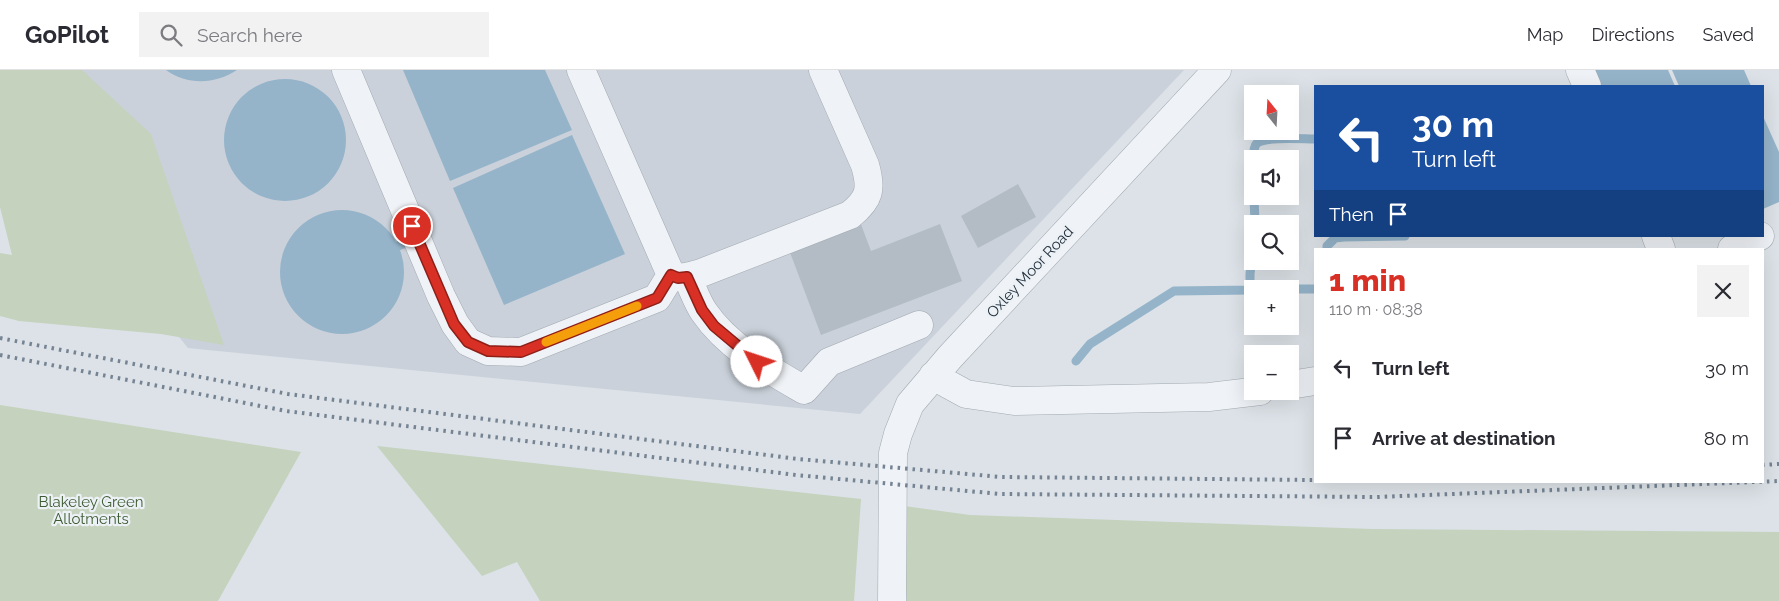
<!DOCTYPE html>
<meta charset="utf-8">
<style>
body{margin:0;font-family:Raleway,sans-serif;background:#f2f2f3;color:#2b2b33;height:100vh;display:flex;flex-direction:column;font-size:19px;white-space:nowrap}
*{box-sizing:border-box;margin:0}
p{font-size:16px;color:#7c7c81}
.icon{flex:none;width:28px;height:28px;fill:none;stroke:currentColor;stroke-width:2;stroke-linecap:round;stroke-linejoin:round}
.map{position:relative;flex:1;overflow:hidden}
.details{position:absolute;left:1314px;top:178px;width:450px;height:235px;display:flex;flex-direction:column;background:#fff;border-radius:0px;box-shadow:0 5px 20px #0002}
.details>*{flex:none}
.guide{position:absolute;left:1314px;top:15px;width:450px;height:152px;border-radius:0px;box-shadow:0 5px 20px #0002;background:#1a4fa0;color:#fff;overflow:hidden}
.needle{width:32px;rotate:342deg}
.controls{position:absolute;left:1244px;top:15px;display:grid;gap:10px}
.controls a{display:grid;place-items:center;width:55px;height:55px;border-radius:0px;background:#fff;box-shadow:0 5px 20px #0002;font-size:25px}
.pin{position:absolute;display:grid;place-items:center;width:42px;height:42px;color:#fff;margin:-21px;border:2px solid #fff;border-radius:50%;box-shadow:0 1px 5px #0007}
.me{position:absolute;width:55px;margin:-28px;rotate:311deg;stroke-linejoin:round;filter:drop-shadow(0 0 4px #0008)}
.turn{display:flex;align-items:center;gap:18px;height:105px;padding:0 15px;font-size:22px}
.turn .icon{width:65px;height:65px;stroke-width:2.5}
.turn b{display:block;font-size:35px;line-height:42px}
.then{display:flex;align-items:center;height:48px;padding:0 15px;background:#0003;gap:10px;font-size:19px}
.round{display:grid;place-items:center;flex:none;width:52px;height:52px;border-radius:0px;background:#f2f2f3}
.overview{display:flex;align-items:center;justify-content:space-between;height:85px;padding:0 15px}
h1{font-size:30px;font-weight:800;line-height:38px;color:#d93025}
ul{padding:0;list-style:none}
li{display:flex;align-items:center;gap:15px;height:70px;padding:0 15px}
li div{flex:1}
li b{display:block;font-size:19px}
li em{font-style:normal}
header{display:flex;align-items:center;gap:30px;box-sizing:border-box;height:70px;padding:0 25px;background:#fff;border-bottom:1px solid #e1e1e2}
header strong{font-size:24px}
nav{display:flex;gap:28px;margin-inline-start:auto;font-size:18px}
.search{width:350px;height:45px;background:#f2f2f3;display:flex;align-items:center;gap:12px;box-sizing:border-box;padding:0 18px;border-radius:0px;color:#7c7c81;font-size:19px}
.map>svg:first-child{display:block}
</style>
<header>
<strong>GoPilot</strong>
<div class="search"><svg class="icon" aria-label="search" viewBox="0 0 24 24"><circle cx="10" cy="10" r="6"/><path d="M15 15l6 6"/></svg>Search here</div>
<nav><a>Map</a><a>Directions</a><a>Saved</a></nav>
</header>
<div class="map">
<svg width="1779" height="531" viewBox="0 0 1779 531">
<rect width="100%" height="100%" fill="#dce2e7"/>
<!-- built -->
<path fill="#cad1da" d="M0 0H1184L860 344 188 278 0 47Z"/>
<!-- green -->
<path fill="#c5d2bd" d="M0 0H82L151 64 224 275 161 264 19 251 0 246V183L12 185 0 137Z
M0 335 301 382 218 531H0Z
M377 376 861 429 854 531H540L517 492 482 506Z
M904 436 970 445 1372 459 1779 462V531H907L905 506Z"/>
<!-- water -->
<path fill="#95b4ca" d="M166 0H237C216 14 188 16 166 0Z
M403 0H545L572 60 450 111Z
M1594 0H1668L1675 16H1601Z
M1672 0H1744L1751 16H1679Z
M224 70a61 61 0 1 1 122 0a61 61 0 1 1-122 0Z
M1762 44 1779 82V132L1763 139Z
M572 65 625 184 504 235 453 118Z
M280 202a62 62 0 1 1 124 0a62 62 0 1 1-124 0Z"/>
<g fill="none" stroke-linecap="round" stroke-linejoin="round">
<!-- stream -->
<path stroke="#95b4ca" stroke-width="9" d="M1254 89C1254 83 1253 77 1257 73 1267 66 1302 69 1315 69
M1254 126 1255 154
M398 176 408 172V165
M1327 179V176L1335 168 1344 167 1405 166
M1290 219H1315
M1250 220V204L1252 188
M1076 291 1090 274 1174 221 1252 220"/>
</g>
<!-- building -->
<path fill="#b3bcc5" d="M1018 114 1036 147 978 178 961 146Z
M859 149 871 181 940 154 962 211 821 265 788 177Z"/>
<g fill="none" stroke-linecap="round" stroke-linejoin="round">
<!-- minor casing -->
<g stroke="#a1a9b1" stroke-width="29">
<path id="minor" d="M346 0 441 226 455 254 468 272 488 281 521 282 657 228 671 205
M581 0 671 205C682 210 690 206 701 203L850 145C870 129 872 119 865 95L823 0
M1580 0 1587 16
M1656 166 1661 179
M1732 179 1760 166
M687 207C693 219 697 232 704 242 728 277 768 299 804 320L829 292 919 255
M933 306 966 324 1014 331 1209 327 1260 321
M1290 315 1315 311
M892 531 893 383 898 364 910 334 950 287 1217 0"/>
</g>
<!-- minor -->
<use href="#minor" stroke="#eff2f6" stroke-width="28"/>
<!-- rail -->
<path stroke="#758392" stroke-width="4" stroke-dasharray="2.5 5" stroke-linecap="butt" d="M0 268 288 324 798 389 1001 407 1315 410
M0 285 286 341 796 405 1000 424 1377 427 1779 411
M1762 395 1779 394"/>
</g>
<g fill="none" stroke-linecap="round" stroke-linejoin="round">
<!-- route casing -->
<g stroke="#8d1f18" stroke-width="12">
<path id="route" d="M412 156 454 254 468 272 488 281 521 282 657 228 671 205 678 208 687 207 702 240 714 256 757 292"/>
</g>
<!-- route -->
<use href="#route" stroke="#d93025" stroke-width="9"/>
<!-- slow -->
<path stroke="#f59e0b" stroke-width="9" d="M546 272 637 236"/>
</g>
<g text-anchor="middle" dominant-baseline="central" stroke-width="4.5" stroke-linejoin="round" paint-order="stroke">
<!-- street labels -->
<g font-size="15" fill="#25313f" stroke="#ecf1f5">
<text transform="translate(1030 202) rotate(-47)">Oxley Moor Road</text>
</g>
<!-- park labels -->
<g font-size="15" fill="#3e5b32" stroke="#ecf1f5">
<text x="91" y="432">Blakeley Green<tspan x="91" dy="17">Allotments</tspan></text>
</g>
</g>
</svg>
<div class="controls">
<a><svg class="needle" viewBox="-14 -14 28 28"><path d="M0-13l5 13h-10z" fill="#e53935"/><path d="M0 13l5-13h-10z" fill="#7c7c81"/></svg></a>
<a><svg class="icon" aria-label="sound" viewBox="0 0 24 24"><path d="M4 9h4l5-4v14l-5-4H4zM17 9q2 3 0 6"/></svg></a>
<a><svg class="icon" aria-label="search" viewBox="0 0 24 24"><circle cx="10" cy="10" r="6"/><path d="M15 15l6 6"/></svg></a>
<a>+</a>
<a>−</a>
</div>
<div class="pin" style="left:412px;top:156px;background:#d93025"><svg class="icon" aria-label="arrive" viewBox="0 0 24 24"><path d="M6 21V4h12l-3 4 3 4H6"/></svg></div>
<svg class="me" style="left:757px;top:292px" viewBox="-20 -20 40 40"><circle r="19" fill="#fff"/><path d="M0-13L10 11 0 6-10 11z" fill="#d93025"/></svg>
<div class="guide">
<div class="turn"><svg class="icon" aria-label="left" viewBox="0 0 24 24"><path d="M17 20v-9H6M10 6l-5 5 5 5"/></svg><div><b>30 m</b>Turn left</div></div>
<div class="then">Then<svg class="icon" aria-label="arrive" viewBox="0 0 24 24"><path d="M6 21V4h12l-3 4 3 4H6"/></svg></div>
</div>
<section class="details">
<div class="overview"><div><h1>1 min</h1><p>110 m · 08:38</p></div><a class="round"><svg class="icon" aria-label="close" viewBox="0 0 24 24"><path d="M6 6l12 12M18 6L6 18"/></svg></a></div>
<ul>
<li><svg class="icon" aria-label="left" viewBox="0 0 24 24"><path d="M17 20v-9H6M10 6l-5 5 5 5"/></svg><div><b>Turn left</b></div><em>30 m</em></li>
<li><svg class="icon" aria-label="arrive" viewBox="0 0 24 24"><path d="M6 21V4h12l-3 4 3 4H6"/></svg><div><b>Arrive at destination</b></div><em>80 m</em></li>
</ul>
</section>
</div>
